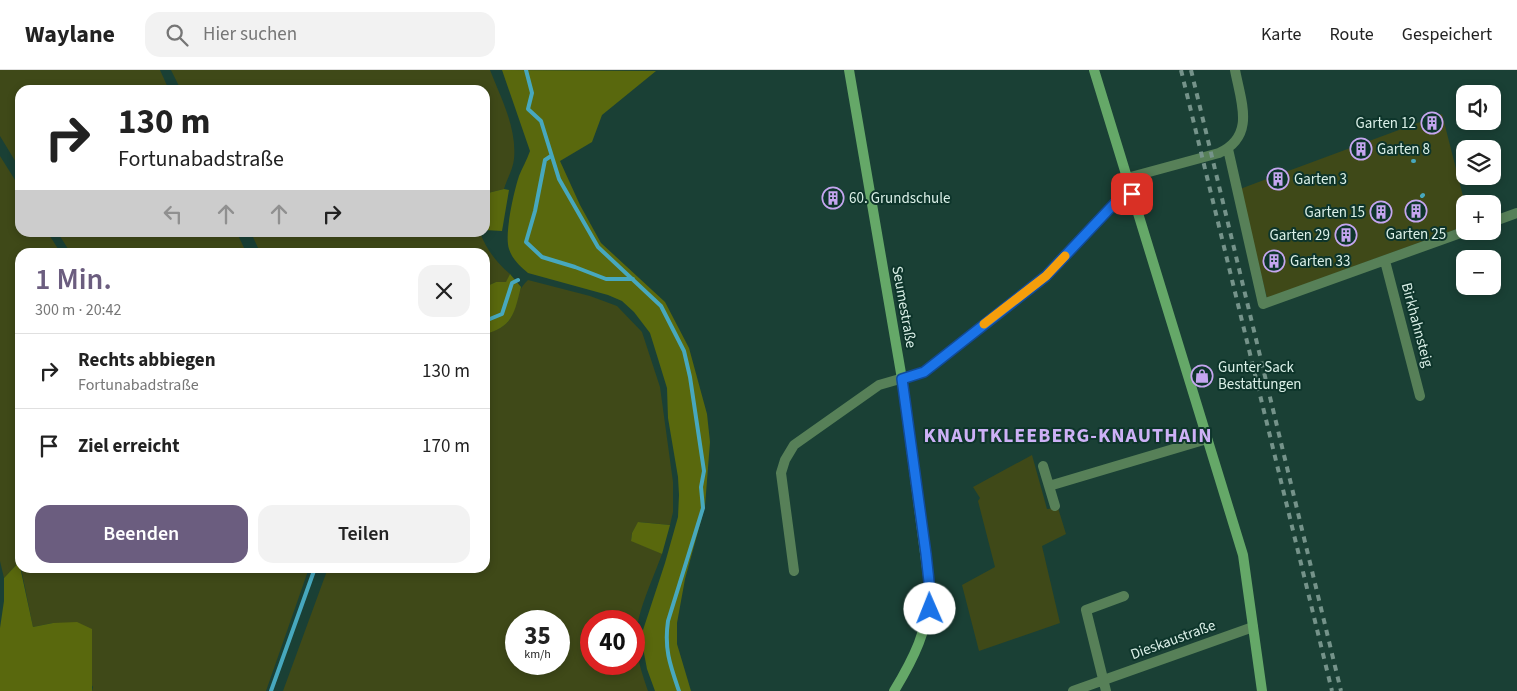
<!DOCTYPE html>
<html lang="de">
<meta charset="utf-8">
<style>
body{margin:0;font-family:"Source Sans 3",sans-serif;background:#f2f2f2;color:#222;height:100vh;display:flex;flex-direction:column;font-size:19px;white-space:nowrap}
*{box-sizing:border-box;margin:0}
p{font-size:16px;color:#767676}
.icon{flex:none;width:28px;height:28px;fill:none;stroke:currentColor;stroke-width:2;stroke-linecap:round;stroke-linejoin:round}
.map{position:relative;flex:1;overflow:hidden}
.details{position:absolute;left:15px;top:178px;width:475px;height:325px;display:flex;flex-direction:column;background:#fff;border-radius:15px;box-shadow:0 2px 8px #0003}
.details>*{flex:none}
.top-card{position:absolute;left:15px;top:15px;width:475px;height:152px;border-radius:15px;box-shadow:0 2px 8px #0003;background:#fff;color:#222;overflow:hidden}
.tools{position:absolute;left:1456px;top:15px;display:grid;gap:10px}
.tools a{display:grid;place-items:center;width:45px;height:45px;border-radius:10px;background:#fff;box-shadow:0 2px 8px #0003;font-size:25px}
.speed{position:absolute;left:505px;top:540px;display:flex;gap:10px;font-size:25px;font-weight:700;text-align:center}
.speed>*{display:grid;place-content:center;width:65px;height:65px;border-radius:50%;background:#fff;box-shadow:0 2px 8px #0003;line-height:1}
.speed small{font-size:12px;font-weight:400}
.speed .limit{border:8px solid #d22;background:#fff;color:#111}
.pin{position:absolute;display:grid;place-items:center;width:42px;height:42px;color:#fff;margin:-21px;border-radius:10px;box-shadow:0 2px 8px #0006}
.me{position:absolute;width:55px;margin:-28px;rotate:359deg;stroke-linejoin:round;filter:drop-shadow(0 0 4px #0008)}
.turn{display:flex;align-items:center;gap:18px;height:105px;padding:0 20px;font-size:22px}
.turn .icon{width:65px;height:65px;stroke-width:2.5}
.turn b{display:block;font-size:35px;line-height:42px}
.lanes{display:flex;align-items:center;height:48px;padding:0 20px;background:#0003;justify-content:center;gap:25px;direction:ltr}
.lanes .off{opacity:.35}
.round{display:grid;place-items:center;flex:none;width:52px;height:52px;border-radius:15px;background:#f2f2f2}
.head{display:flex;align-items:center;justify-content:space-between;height:85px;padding:0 20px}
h1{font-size:30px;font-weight:600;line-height:38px;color:#6b5d7f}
.primary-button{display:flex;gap:10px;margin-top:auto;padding:10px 20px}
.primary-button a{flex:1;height:58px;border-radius:15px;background:#6b5d7f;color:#fff;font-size:20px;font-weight:600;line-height:58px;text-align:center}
.primary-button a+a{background:#f2f2f2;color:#222}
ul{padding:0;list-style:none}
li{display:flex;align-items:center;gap:15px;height:75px;padding:0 20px;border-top:1px solid #e0e0e0}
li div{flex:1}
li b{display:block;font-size:19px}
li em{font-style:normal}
header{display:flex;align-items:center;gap:30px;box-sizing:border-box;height:70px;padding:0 25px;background:#fff;border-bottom:1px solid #e0e0e0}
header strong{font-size:24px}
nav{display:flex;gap:28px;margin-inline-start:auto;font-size:18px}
.search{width:350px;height:45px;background:#f2f2f2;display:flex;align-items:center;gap:12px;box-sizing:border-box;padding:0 18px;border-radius:15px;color:#767676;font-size:19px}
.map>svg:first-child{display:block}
</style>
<header>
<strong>Waylane</strong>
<div class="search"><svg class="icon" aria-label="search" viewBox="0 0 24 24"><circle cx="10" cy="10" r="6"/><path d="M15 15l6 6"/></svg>Hier suchen</div>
<nav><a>Karte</a><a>Route</a><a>Gespeichert</a></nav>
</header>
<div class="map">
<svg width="1517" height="621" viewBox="0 0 1517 621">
<rect width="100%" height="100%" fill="#1a4035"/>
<!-- green -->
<path fill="#3f4918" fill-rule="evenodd" d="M0 0H160L169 20H20V99L0 66Z
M171 0H490C501 28 517 58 514 89 513 99 507 109 504 119L488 123 485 126V20H181Z
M1442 44 1465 134V156L1267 228 1240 119Z
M0 86 20 118V162L48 163 60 182H20V495L19 492 4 508 0 491Z
M58 163H237L246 182H70Z
M251 163H480C487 180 496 192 510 204L507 212H496L485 217V182H260Z
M528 210 590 226 617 236 642 262 660 317 673 412V442L670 455 639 452 632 463 631 470 662 484C653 509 633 550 636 576 638 592 643 606 648 621H283L328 498H485V264C527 252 506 230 528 210ZM516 551H559V594H516ZM591 551H634V594H591Z
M1032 385 1047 439 1058 438 1066 464 1042 476 1060 553 979 581 962 515 995 497 978 431 980 428 973 417Z
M21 498H309L266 621H92L93 617 53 553 33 557Z"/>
<!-- forest -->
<path fill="#59680d" d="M502 0 656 1 602 45 592 72 560 91 580 135 601 173 665 232 689 278 707 344 710 372 705 436 685 509 677 553V574L691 621H655L647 599 643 578V560L665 493 678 447 679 425 678 407 668 348 667 318 659 292 650 263 634 242 622 231 608 225 528 203C520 196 512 189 509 179 504 165 514 121 519 106 522 98 527 90 530 81Z
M504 119 509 120 502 161 485 160V126L488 123Z
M510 204 521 217C514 243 514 256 485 264V217L496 212H506Z
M638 452 670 455 662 484 631 471 632 463Z
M19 492 33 557 53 553 77 552 92 559V621H0V558L4 531V508Z"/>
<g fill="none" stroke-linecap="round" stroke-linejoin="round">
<!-- stream -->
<path stroke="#47a8be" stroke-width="4" d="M526 0 532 23 528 39 541 51 559 109 598 177 661 236 684 281 690 307 704 401 701 417 703 438 668 551C664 579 670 595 679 621
M551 86 545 90 535 141 526 172 542 187 575 197 606 209H633
M1413 91H1414
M1422 126 1423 125
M485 251 502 244 512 213 518 210
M271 621 315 498"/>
<!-- street -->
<path stroke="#578058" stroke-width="10" d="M1228 79 1263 234 1466 161
M1127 108 1219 83C1256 66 1241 32 1235 0
M1492 152 1517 143
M1385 191 1420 326
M1043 396 1049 416 1207 369
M1049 416 1055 436
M794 501 781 403 785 390 794 375 879 315 924 302 1046 206 1114 134 1123 127 1132 124
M1073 621 1253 557
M1106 621 1086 540 1124 526"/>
<!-- secondary -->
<path stroke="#65a868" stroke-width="10" d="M849 0 902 309 930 521C929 558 913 590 894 621
M1094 0 1243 485 1262 621"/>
<!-- rail -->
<path stroke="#75938a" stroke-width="4" stroke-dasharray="6 6" stroke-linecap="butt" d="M1181 0 1332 621
M1191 0 1341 621"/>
</g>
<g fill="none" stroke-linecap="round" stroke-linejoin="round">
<!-- route casing -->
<g stroke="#114b97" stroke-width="12">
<path id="route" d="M930 539V521L926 484 902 309 924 302 1046 206 1114 134 1123 127 1132 124"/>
</g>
<!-- route -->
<use href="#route" stroke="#1a73e8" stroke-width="9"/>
<!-- slow -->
<path stroke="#f59e0b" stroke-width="9" d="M984 254 1046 206 1065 186"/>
</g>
<!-- icons -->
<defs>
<g id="building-ring" transform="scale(1.125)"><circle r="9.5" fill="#0e352b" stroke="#c5a6f0" stroke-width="1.5"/><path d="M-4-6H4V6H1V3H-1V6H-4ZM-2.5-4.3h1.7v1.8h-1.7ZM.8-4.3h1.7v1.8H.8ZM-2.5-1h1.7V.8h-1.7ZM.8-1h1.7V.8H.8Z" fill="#c5a6f0"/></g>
<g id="shop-ring" transform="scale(1.125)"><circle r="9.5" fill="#0e352b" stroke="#c5a6f0" stroke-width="1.5"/><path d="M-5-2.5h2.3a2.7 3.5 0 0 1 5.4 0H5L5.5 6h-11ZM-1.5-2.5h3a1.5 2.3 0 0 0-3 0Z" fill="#c5a6f0"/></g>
</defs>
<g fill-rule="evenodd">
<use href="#building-ring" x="1432" y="53"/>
<use href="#building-ring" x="1361" y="79"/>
<use href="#building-ring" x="1278" y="109"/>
<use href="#building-ring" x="833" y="128"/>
<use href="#building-ring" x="1416" y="141"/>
<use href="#building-ring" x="1381" y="142"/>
<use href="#building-ring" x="1346" y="165"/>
<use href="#building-ring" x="1274" y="191"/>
<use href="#shop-ring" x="1202" y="306"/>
</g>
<g text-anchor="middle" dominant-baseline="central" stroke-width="4" stroke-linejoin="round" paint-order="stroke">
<!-- poi labels -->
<g font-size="15" fill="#dbf0e8" stroke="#0e352b" text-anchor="start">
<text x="1416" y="53" text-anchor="end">Garten 12</text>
<text x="1377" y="79">Garten 8</text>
<text x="1294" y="109">Garten 3</text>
<text x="849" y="128">60. Grundschule</text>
<text x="1365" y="142" text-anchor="end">Garten 15</text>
<text x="1416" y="164" text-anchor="middle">Garten 25</text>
<text x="1330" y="165" text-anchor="end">Garten 29</text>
<text x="1290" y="191">Garten 33</text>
<text x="1218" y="297">Gunter Sack<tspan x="1218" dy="17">Bestattungen</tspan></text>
</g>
<!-- street labels -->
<g font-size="15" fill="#dbf0e8" stroke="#0e352b">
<text transform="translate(904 237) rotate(80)">Seumestraße</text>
<text transform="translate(1417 255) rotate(75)">Birkhahnsteig</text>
<text transform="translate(1173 570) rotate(-20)">Dieskaustraße</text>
</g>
<!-- district labels -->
<g font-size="20" font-weight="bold" letter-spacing="1" fill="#cdb1f6" stroke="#0e352b">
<text x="1068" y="366">KNAUTKLEEBERG-KNAUTHAIN</text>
</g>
</g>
</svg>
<div class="tools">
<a><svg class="icon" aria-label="sound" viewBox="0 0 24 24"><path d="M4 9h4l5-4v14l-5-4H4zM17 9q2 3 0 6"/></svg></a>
<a><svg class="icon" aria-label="layers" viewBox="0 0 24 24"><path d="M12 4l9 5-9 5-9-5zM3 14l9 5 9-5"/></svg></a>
<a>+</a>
<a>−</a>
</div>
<div class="speed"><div>35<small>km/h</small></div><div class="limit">40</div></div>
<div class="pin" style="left:1132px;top:124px;background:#d93025"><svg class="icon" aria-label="arrive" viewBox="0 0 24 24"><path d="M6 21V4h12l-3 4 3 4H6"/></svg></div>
<svg class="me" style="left:930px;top:539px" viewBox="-20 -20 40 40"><circle r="19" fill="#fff"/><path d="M0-13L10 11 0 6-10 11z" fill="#1a73e8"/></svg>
<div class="top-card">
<div class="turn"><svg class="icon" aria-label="right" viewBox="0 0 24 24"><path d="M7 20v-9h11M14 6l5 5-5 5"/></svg><div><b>130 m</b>Fortunabadstraße</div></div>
<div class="lanes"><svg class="icon off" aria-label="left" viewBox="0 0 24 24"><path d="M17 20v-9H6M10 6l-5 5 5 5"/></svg><svg class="icon off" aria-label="ahead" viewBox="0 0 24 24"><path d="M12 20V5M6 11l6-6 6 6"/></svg><svg class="icon off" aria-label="ahead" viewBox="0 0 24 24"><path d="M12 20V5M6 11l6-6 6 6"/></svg><svg class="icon" aria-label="right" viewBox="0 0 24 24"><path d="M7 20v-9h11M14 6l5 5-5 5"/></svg></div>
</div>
<section class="details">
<div class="head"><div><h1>1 Min.</h1><p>300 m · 20:42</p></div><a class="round"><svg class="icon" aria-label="close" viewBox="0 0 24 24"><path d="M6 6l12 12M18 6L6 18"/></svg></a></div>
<ul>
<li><svg class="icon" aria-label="right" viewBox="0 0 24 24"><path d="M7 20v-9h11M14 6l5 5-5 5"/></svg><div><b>Rechts abbiegen</b><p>Fortunabadstraße</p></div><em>130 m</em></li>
<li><svg class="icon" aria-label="arrive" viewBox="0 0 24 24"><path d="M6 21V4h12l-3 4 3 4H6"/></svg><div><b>Ziel erreicht</b></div><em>170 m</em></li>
</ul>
<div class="primary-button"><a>Beenden</a><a>Teilen</a></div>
</section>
</div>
